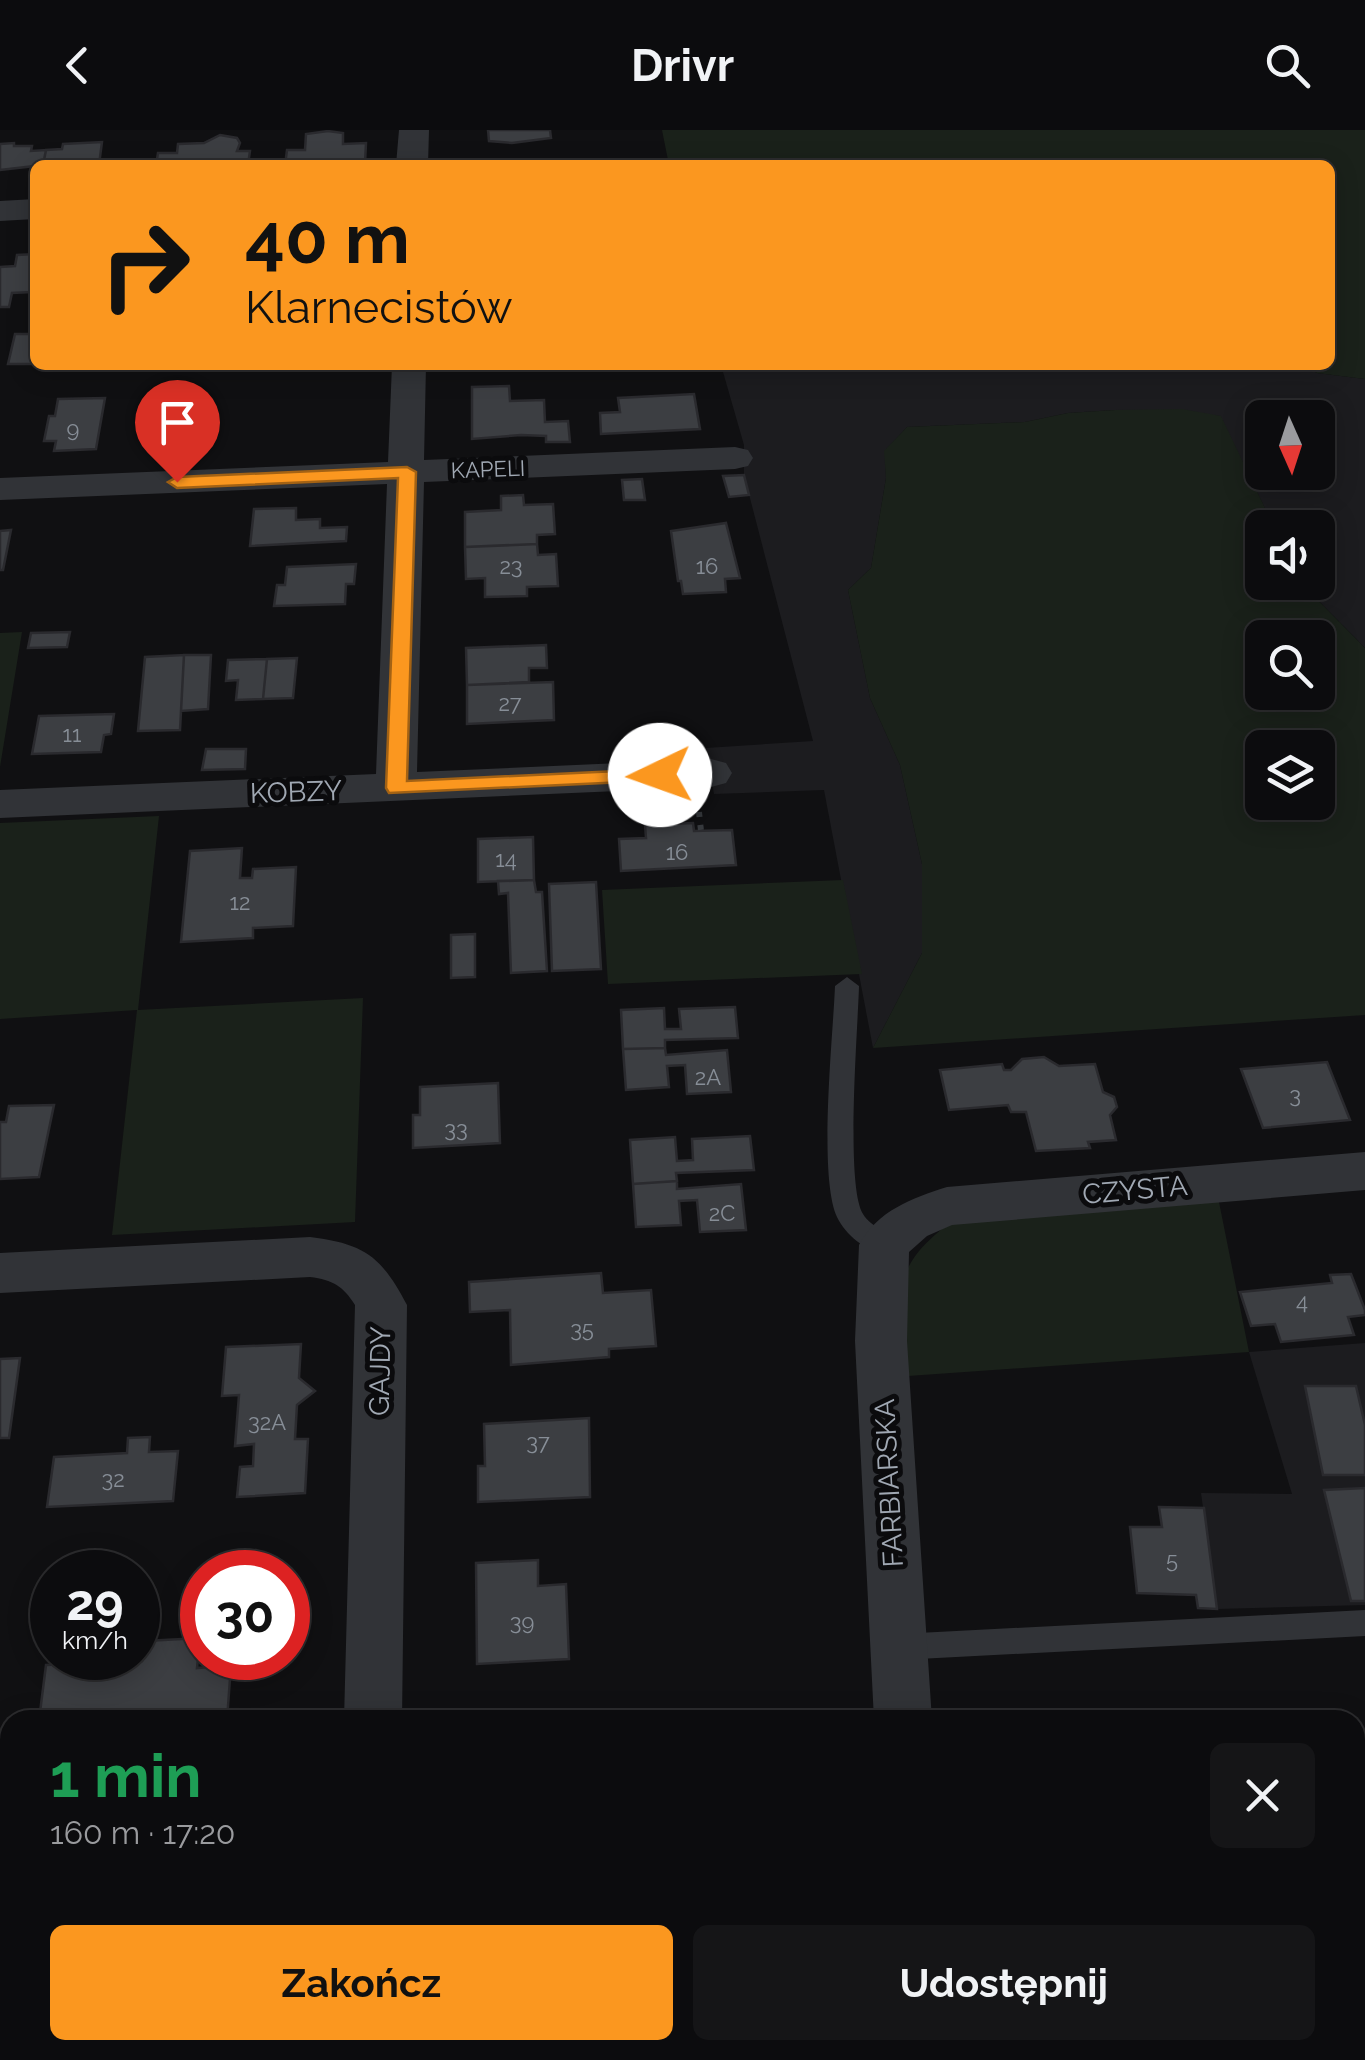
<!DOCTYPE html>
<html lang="pl">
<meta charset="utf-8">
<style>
body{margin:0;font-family:Raleway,sans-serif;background:#151517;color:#f1f3f6;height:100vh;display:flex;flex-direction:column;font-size:38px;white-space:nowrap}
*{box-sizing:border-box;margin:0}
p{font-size:32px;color:#9a9b9e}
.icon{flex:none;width:55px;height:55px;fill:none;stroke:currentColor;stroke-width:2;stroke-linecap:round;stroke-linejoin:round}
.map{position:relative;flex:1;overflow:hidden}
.details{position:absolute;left:0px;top:1580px;width:1365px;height:350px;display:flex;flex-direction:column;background:#0c0c0e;border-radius:30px 30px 0 0;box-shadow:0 5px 25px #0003,0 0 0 2px #2c2c2e}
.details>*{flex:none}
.hud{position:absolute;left:30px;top:30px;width:1305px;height:210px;border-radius:15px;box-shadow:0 5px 25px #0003,0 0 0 2px #2c2c2e;background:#fb971f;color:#111;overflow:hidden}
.needle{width:65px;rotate:177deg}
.controls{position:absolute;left:1245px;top:270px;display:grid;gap:20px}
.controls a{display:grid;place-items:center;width:90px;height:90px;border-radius:15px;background:#0c0c0e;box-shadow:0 5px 25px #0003,0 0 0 2px #2c2c2e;font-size:50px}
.speed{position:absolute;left:30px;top:1420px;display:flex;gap:20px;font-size:50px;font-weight:700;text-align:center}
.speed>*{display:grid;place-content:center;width:130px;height:130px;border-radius:50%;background:#0c0c0e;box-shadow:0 5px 25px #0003,0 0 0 2px #2c2c2e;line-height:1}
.speed small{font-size:25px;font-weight:400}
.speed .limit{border:15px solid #d22;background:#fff;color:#111}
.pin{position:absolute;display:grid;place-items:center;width:85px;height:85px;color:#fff;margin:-102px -42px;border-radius:50% 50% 50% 0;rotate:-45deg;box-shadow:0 0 10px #0007}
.pin .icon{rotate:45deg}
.me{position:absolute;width:110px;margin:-55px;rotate:267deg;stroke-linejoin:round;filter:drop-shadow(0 0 8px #0008)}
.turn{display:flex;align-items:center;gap:35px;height:210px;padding:0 50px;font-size:45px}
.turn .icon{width:130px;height:130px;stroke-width:2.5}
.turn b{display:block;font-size:70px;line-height:85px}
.round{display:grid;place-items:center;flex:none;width:105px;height:105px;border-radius:15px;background:#151517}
.overview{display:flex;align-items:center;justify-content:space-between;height:170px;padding:0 50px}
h1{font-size:60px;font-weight:700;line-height:75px;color:#1e9e55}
.button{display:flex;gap:20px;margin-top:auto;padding:20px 50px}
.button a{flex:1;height:115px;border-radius:15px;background:#fb971f;color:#111;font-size:40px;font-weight:700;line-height:115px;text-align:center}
.button a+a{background:#151517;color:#f1f3f6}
header{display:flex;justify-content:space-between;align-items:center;height:130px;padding:0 50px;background:#0c0c0e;font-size:45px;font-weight:700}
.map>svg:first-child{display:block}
</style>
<header><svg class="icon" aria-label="back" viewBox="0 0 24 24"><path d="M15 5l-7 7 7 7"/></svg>Drivr<svg class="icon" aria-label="search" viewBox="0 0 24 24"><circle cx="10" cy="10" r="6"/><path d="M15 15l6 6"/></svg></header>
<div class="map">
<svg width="1365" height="1930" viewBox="0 0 1365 1930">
<rect width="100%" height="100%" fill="#101012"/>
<!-- built -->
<path fill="#1c1c1f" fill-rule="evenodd" d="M721 235H1306L1317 243 1365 249V518L1301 453 1318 452V398L1274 397 1220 286 1115 280 1068 283 1025 292 907 297 885 321 886 348 871 438 848 460 870 568 900 635 922 734V823L873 918 824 660 714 664 706 618 813 611 744 345V315ZM1262 288H1318V342H1262Z
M1365 1213V1475L1217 1479 1201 1363 1292 1364 1249 1222Z"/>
<!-- green -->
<path fill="#1a211a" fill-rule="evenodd" d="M662 0H1365V249L1317 243 1306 235H1330V35H669Z
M1182 279 1221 286 1274 397 1262 398V452L1301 453 1365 518V885L873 918 922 823V734L900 635 870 568 848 460 871 438 886 348 884 321 907 297 1025 292 1068 283 1115 280ZM1262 508H1318V562H1262ZM1262 618H1318V672H1262Z
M22 502 0 637V503Z
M159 686 138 880 363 868 355 1092 112 1105 137 880 0 889V693Z
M843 750 862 844 608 854 602 760Z
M1218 1067 1249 1222 908 1246C902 1164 883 1142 956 1088Z"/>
<!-- building -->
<path fill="#3c3e42" stroke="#2a2a2e" stroke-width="2.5" d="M488 0H550L551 8 512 13 489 11Z
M328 1 343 3V14L366 13 365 34 325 35V30L285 35 287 20H305L306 4Z
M220 5 237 8 240 13 237 21H250L248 35H156L158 23H177L178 14 204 13Z
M102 12 99 35H43L46 20 62 19 63 14Z
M14 13V16H32L31 21 46 20 43 35 0 40V14Z
M35 124 32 162 12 163 9 177H0V137L15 136 17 125Z
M15 204H35V234H8Z
M255 235H338L337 238 300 239H254Z
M509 256 510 271 544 270 545 292 568 291 570 312H546V306L521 305 472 309V257Z
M694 264 700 299 601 304 600 283 620 282 618 268Z
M105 268 96 319 54 321 56 311H44L49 286H55L58 269Z
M744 345 749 365 729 367 723 346Z
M642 349 645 370H624L622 350Z
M523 365 524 375 553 374 555 404 537 405V414L465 417V382L501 380V366Z
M296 378V390L320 389V398L347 397 346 411 250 416 254 379Z
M726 393 740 448 725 449 726 462 683 464 681 451H678L671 401Z
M11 400 3 440H0V401Z
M537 414 538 425 556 424 558 456 527 457V466L485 467V448L466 449 465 417Z
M356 434 354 454H346L345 474 274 476 277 455H285L287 437Z
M70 502 67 517 28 518 31 503Z
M546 515 547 538H529V552L467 555 466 518Z
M184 525 180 600 138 601 145 527Z
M184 525H211L208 579 181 581Z
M297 528 293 568 263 569 267 529Z
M267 529 263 569 236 570 238 550 226 551 228 530Z
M553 552 554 590 467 594V555Z
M114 584 111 604 104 605 101 622 32 624 39 586Z
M206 619H246L245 639 202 640Z
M693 693 694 701 732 700 736 735 621 741 619 709 646 708 645 695Z
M533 707 534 750 478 752V709Z
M242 718 240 748H252L253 739 296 737 293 796 253 798V808L181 812 190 721Z
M534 750 536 762H542L547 841 511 843 508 763 499 764 498 751Z
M596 752 601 839 552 841 549 754Z
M475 804V847L451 848V805Z
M735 877 738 908 665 910V918L623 919 621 880 664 878 665 899H681L679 879Z
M665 918 666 925 727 920 731 962 687 964 685 935 667 936 669 957 626 960 623 919Z
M1044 927 1059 936 1095 934 1103 962 1114 967 1117 977 1110 985 1116 1010 1088 1012 1090 1018 1036 1021 1026 982H1011L1008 975 949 980 940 940 1002 934 1004 940H1011L1022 929Z
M1327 932 1350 990 1263 998 1241 939Z
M498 953 500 1013 413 1018V985H420V957Z
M54 975 39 1047 0 1049V992H6L9 976Z
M750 1006 754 1040 676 1043 677 1051 633 1054 630 1010 675 1007 677 1031 693 1030 692 1009Z
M677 1051V1059L741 1054 746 1100 700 1102 697 1070 679 1071 681 1095 636 1097 633 1054Z
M601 1143 603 1163 651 1160 656 1216 609 1219V1227L511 1235 510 1180 470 1182 469 1152Z
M1351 1144 1365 1180V1185L1348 1187 1354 1205 1281 1212 1275 1194 1251 1196 1240 1162 1332 1153 1330 1145Z
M301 1214 299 1248 315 1261 297 1275 295 1309H308L305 1363 237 1367 240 1337 253 1336 254 1314 235 1316 239 1265 222 1266 226 1217Z
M20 1228 9 1308H0V1229Z
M1305 1256H1356L1365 1295V1345H1323Z
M589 1288 590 1367 478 1372V1336H485L484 1294Z
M150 1307 149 1322 178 1321 173 1371 47 1377 54 1327 127 1323 128 1308Z
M1365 1358V1471H1351L1324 1360Z
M1159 1377 1204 1378 1217 1479 1198 1478 1196 1465 1137 1463 1130 1397H1162Z
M538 1430V1456L566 1454 569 1529 477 1534 476 1433Z
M200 1508 197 1538 231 1535 227 1590H39L46 1535 87 1533V1528L142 1531 145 1511Z
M1355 1866 1365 1903V1930H1235L1233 1920H1355Z
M10 1885 7 1930H0V1886Z
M138 1920H243V1930H138Z
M629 1920H700V1930H629Z
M1120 1920 1121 1927 1160 1923 1161 1930H1074L1073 1923Z"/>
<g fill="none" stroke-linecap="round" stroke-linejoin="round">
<!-- path -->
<path stroke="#373a3e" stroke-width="6" stroke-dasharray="5 8" stroke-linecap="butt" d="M699 682 701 701"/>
<!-- lane -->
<path fill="#313337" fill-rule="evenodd" d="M847 847 859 856C858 897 845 1055 863 1084 871 1098 890 1101 897 1115L893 1122 884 1125C865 1119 846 1106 837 1087 818 1045 833 907 835 856Z
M1365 1480V1506L899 1530 888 1527 884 1517 888 1507 899 1504Z
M10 1745V1777L0 1778V1746Z"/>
<!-- street -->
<path fill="#313337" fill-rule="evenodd" d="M399 0H429L428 35H396Z
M35 69V89L0 91V71Z
M392 235H426L424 330 735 317 748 320 753 328 748 336 735 339 424 352 417 642 711 629 726 633 732 643 726 653 711 657 0 688V660L376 644 387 354 0 370V348L388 332Z
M1365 1022V1060L952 1095 927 1106 909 1122 907 1211 932 1590H874L855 1211 859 1115C877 1081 912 1068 947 1057Z
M310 1107C365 1114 381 1126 407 1175L402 1590H344L355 1175C343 1156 333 1150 310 1147L0 1163V1123Z
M341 1920H405V1930H341Z
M905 1920H969L970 1930H906Z"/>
</g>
<!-- route -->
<path fill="#fb971f" stroke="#a36214" stroke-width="2.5" d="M407 337 416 342 407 651 660 639 667 641V650L389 663 386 658 398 348 177 358 168 352 177 347Z"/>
<g text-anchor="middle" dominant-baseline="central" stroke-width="10" stroke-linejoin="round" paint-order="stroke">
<!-- number labels -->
<g font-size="22" fill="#878e97">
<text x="73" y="299">9</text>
<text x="511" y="436">23</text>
<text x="707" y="436">16</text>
<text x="510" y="573">27</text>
<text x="72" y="604">11</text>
<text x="677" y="722">16</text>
<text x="506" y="729">14</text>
<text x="240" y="772">12</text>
<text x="708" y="947">2A</text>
<text x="1295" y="965">3</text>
<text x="456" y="999">33</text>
<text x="722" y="1083">2C</text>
<text x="1302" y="1171">4</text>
<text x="582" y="1199">35</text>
<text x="267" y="1292">32A</text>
<text x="538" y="1312">37</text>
<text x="113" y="1349">32</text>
<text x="1172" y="1430">5</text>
<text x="522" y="1492">39</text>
</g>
<!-- far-street labels -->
<g font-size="22" fill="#a0a8b3" stroke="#0b0b0d">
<text transform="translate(488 339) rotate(-2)">KAPELI</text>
</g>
<!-- street labels -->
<g font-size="28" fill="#a0a8b3" stroke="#0b0b0d">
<text transform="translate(296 662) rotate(-2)">KOBZY</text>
<text transform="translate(1135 1060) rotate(-5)">CZYSTA</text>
<text transform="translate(380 1241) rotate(-89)">GAJDY</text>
<text transform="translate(889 1353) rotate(-93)">FARBIARSKA</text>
</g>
</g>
</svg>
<div class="controls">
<a><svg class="needle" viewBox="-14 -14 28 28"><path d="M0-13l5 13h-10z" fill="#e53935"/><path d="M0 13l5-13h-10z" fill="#9a9b9e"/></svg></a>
<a><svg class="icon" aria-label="sound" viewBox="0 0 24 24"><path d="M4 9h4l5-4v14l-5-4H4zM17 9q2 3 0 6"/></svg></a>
<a><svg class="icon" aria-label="search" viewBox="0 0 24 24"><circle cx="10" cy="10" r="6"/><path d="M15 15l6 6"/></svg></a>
<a><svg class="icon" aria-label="layers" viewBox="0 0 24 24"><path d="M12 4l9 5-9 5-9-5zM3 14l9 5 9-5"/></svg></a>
</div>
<div class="speed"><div>29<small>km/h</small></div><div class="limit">30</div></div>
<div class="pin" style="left:177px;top:352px;background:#d93025"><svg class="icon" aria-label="arrive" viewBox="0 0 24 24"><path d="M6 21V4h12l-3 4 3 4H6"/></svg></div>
<svg class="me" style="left:660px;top:645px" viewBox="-20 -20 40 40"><circle r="19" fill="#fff"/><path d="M0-13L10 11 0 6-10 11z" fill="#fb971f"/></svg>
<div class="hud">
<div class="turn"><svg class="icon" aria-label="right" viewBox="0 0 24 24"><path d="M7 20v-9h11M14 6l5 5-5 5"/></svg><div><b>40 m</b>Klarnecistów</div></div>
</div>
<section class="details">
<div class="overview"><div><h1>1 min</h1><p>160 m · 17:20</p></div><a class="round"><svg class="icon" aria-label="close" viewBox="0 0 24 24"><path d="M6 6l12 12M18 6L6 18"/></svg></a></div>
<div class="button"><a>Zakończ</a><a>Udostępnij</a></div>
</section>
</div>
